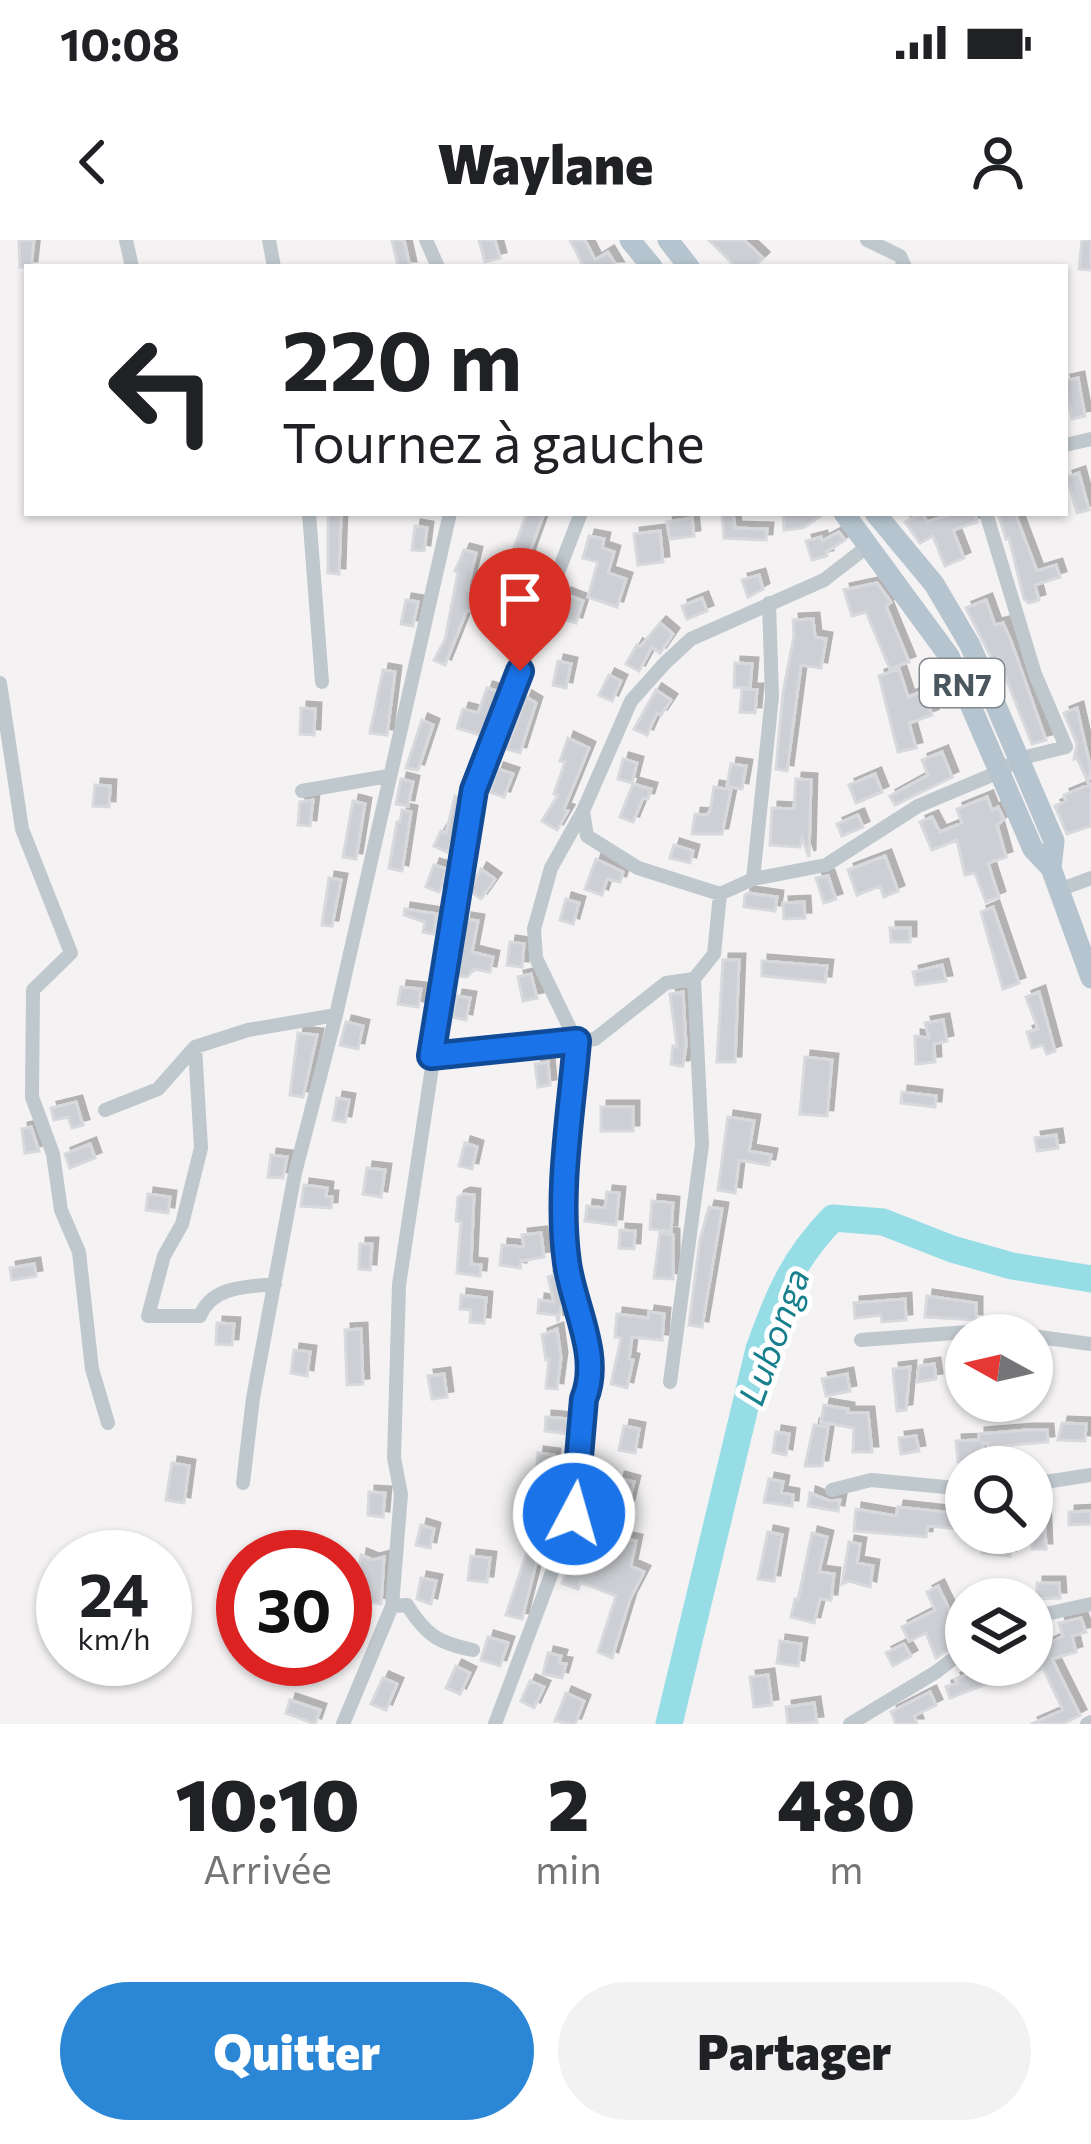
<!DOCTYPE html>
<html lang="fr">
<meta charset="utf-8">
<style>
body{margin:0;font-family:Commissioner,sans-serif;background:#f2f2f2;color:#202124;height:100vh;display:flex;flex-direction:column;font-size:45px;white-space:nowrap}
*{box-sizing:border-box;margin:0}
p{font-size:39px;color:#757577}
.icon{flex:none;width:66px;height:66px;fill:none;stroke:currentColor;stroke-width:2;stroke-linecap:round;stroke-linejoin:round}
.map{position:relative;height:1484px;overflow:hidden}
.drawer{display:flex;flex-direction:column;background:#fff;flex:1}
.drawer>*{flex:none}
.hud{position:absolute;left:24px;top:24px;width:1044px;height:252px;border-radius:0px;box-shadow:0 3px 9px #0004;background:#fff;color:#202124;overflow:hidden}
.needle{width:78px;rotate:278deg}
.fabs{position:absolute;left:945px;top:1074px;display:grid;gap:24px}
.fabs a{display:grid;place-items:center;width:108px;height:108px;border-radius:50%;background:#fff;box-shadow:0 3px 9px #0004;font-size:60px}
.speed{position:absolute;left:36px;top:1290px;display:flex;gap:24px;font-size:60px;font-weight:700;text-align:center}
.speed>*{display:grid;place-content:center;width:156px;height:156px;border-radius:50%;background:#fff;box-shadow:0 3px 9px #0004;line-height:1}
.speed small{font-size:30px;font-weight:400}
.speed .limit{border:18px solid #d22;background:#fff;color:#111}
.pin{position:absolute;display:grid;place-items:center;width:102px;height:102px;color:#fff;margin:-123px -51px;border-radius:50% 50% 50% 0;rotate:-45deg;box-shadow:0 0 12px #0007}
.pin .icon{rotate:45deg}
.me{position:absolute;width:132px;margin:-66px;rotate:6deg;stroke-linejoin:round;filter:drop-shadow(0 0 9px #0008)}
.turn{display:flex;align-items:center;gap:42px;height:252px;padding:0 60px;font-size:54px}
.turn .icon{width:156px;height:156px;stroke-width:2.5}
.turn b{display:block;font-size:84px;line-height:102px}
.eta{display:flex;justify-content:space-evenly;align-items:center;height:204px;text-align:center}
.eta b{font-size:72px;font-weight:800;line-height:84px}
.button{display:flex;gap:24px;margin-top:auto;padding:24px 60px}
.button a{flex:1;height:138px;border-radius:72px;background:#2b87d6;color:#fff;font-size:48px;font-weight:800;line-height:138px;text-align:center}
.button a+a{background:#f2f2f2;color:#202124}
.status{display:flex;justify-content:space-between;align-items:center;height:84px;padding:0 60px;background:#fff;direction:ltr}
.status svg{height:33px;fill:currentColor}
header{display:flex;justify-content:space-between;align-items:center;height:156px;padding:0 60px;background:#fff;font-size:54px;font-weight:800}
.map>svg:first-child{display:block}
</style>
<div class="status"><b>10:08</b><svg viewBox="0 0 49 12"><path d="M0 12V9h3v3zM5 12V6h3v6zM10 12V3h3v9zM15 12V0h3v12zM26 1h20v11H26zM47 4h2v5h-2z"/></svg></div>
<header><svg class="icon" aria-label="back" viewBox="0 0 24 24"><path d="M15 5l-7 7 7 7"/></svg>Waylane<svg class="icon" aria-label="person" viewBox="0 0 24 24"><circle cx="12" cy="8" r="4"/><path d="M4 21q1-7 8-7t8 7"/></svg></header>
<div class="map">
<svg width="1091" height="1484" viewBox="0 0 1091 1484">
<defs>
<filter id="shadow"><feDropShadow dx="6" dy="-6" stdDeviation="0" flood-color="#0004"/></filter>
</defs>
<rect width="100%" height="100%" fill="#f4f2f3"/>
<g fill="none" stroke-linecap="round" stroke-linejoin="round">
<!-- river -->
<path stroke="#97dde6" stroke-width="27" d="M669 1484 759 1109C778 1056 793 1019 833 978L883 982 952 1009 1012 1026 1091 1039"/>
</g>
<!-- building -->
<path fill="#cdcfd4" stroke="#d7d9dd" stroke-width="3" filter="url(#shadow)" d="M34 0 31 27H20L19 1Z
M392 0H404L410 27H398Z
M479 0H495L500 18 485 22Z
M570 0H585L595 20 608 12 617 27H584Z
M709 0H744L763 18 754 27H736Z
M1082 0H1091V30L1079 29Z
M1078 138 1085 176 1072 179 1065 141Z
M1079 233 1089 270 1077 273 1067 237Z
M527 273H544L528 317 513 311Z
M722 273H733L735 288 767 289 766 300 724 298Z
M783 273H825L803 288 784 290Z
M922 273 927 282 955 273H975L977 282 953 290 964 318 945 326 933 296 920 303 905 282Z
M998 273H1015L1037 331 1056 325 1060 337 1035 345 1039 360 1029 363 1024 359 1009 298 1006 299Z
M328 275H341L339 334 328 333Z
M692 278 694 296 670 299 667 282Z
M415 286 427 288 424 311 412 310Z
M660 291 663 322 638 325 634 294Z
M839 292 845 300 826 312 827 316 812 320 806 301 821 297 822 301Z
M589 296 604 299 602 308 614 312 608 333 626 339 617 367 588 357 598 322 583 318Z
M464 310 476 313 467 350 484 354 479 373 467 370 445 425 434 420 445 400 458 332 455 331Z
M514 326 531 333 521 357 504 350Z
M759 335 763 349 748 357 742 340Z
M877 343 891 362 886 366 909 422 890 429 866 372 852 376 844 350Z
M565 354 583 361 576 383 557 377Z
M702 358 707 371 687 379 682 366Z
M406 360 418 362 413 386 401 384Z
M986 360 995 385 1003 383 1011 401 1046 500 1032 504 998 418 993 421 968 372 966 368Z
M813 379 815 397 826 399 821 428 801 425 787 531 776 529 783 453 794 396 793 380Z
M660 383 673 394 660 413 652 407 639 431 626 424 637 405 640 407Z
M558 421 571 424 566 448 553 445Z
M735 423 752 424 750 448 734 447Z
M899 429 908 457 923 451 932 475 909 483 916 508 898 512 879 436Z
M383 430 395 432 387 495 370 493Z
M609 435 621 441 612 461 599 455Z
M487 448 500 452 483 496 457 488 463 469 478 473Z
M742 449 757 450 755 473 740 472Z
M656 450 671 460 661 475 657 473 647 495 634 489Z
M526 457 536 463 520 513 507 509Z
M301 468 315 469 314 495 300 494Z
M1077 468 1091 530 1088 542 1077 518 1074 519 1077 504 1064 473Z
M422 480 433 485 418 530 406 528Z
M568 498 589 508 564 569 568 571 557 590 542 581 558 555 554 554 565 522 560 521Z
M942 512 952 537 895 565 890 556 928 535 922 520Z
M623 519 637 523 632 543 618 539Z
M731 524 746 526 742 549 727 546Z
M498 529 513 534 504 557 490 552Z
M875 534 882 552 856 563 849 545Z
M401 539 413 542 408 566 396 564Z
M796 539 811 540 809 617 802 598 800 607 770 605 772 568 794 569Z
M633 544 651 549 648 559 643 558 633 582 620 577Z
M1091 544V586L1067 594 1055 566 1066 561 1064 555Z
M95 545 110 546 109 567 93 566Z
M714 547 731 550 722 594H692L695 574 707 575 710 571Z
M455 556 462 557 457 589 447 612 434 606 441 591 446 593Z
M987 557 992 570 998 567 1004 579 997 585 1006 617 988 623 999 657 986 662 975 633 965 635 957 600 932 610 920 582 932 577 940 592 962 583 957 569Z
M313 560 310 586 298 585 300 562Z
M353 561 365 564 356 619 343 617Z
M402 570 411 572 402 631 389 628 397 582H400Z
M858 575 863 587 842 596 837 584Z
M674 605 693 611 690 623 670 618Z
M885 616 898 651 884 657 880 646 857 655 848 630Z
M596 619 623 632 620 642 607 639 602 655 585 649Z
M434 625 447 629 439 652 426 647Z
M481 629 495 639 481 659 470 651Z
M828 636 836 659 824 663 816 638Z
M329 638 341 640 332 686 322 685Z
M749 653 777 657 775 671 744 667 745 655Z
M566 659 579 663 573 684 560 680Z
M804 662 805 678 784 679 783 663Z
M993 667 1019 743 1003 749 981 672Z
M405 669 437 674 434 694 423 692 425 682 404 675Z
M466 679 478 681 472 712 493 717 490 732 474 729 467 737 458 736Z
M890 688H910V702H891Z
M510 702 524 704 522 727 507 725Z
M723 720H739L735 822H717Z
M762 721 827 726 825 742 762 736Z
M942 725 946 741 916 745 913 732Z
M531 734 537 758 523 761 518 737Z
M401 747 421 749 418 767 398 764Z
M683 752 686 805 683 826H679L671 824 673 806 677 807 670 754Z
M1039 752 1055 811 1047 814 1043 805 1032 808 1027 792 1038 789 1026 757Z
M457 756 470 758 466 780 452 777Z
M943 780 947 801 934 804 935 822 916 824 915 796 929 798 925 783Z
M346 782 363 786 358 809 340 805Z
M298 793 317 795 303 857 290 855Z
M805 817 832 820 827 876 800 874Z
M548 822 550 845 538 847 535 824Z
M902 852 936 856 935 867 901 863Z
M337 858 349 860 345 882 333 880Z
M76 862 83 885 72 888 68 877 54 880 51 868Z
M601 867H633V891H601Z
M728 877 754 881 749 911 771 915 769 925 739 920 735 953 718 950Z
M31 887 39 911 25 913 22 889Z
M1056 895 1058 908 1037 911 1035 898Z
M465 903 477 907 472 929 459 926Z
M90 904 95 918 70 928 65 914Z
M271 915 287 917 283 938 268 937Z
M367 928 385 930 381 957 363 954Z
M304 945 327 948 326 957H332L331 968 301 966Z
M607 952 619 953 616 985 585 981 587 966 605 968Z
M148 954 170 957 168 973 146 970Z
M464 954 474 955 471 1024 481 1025 480 1036 457 1033 461 982 456 981 458 957Z
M652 961 673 963 671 991 650 989Z
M709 967 722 969 702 1087 689 1085 700 1000Z
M620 990 635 991 634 1009 619 1008Z
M541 993 544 1017 521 1021 520 1028 500 1025 502 1005 524 1007 522 995Z
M660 993 673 995V1039L654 1038Z
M360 1004H372L370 1030 359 1029Z
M34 1024 36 1036 12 1040 10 1028Z
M557 1034 563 1057 558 1082 557 1075 538 1073 539 1060 554 1062 548 1037Z
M461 1055 486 1058 484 1083 470 1082 471 1070 460 1069Z
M927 1056 976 1063V1080L925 1077Z
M905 1059 906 1080 882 1082 881 1075 855 1078 854 1063Z
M649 1072 664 1074 662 1100 632 1097 629 1119 633 1120 627 1148 611 1144 621 1098 615 1097 617 1074 648 1078Z
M217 1083 234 1084 232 1105 216 1104Z
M361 1089 363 1144 347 1145 345 1090Z
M557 1089 561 1118 557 1149 546 1148 549 1119 546 1120 542 1095Z
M294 1110 310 1112 307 1136 291 1133Z
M934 1124 936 1139 917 1142 919 1126Z
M910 1127 906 1170 897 1171 893 1129Z
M444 1134 447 1157 432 1159 428 1136Z
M847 1134 850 1151 826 1156 822 1139Z
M824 1165 848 1169V1173H868L872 1212H853L854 1188 821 1182Z
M546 1177 570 1179 569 1194 545 1191Z
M1062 1183 1086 1184 1085 1201 1058 1200Z
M814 1185 828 1187 822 1226H805Z
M624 1186 639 1189 635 1213 619 1210Z
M1026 1190H1047L1048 1202 988 1207V1203H983V1215L975 1216 976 1221 958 1222 956 1201 979 1200V1194Z
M776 1192 789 1194 786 1215 773 1212Z
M916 1196 919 1211 901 1214 899 1198Z
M538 1213 554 1215 552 1239 536 1237Z
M172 1223 189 1226 184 1263 166 1260Z
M619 1238 634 1242 628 1266 613 1262Z
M769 1239 783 1242 781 1253 793 1255 792 1266 764 1262Z
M541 1247 555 1250 549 1281 556 1283 548 1306 541 1304 522 1379 506 1375 541 1270 537 1269Z
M369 1252 385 1253 383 1277 368 1275Z
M810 1253 830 1261 840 1260 838 1271 808 1266Z
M1044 1264 1046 1309H1032L1033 1265Z
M898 1267 963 1274 962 1289 928 1286 926 1297 854 1291 856 1269 896 1276Z
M1091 1271V1284L1069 1285V1272Z
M421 1285 434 1289 430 1308 416 1305Z
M768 1292 782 1295 774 1341 758 1339Z
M812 1293 827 1297 819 1332 834 1334 831 1360 820 1359 814 1383 791 1377 795 1359 798 1360Z
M579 1297 619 1304 621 1298 636 1301 631 1326 644 1332 630 1359 612 1418 598 1412 616 1356 580 1342 578 1349 562 1343Z
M984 1299 1012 1302 1010 1316 982 1313Z
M849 1302 860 1304 857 1323 873 1326 870 1347 849 1341 842 1344Z
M361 1315 373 1320 384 1317 381 1364 354 1359Z
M471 1316 490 1318 487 1342 468 1340Z
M421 1338 436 1341 431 1364 417 1359Z
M1037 1343H1059L1060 1358 1037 1359Z
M938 1346 958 1388 966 1384V1398L936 1418 926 1393 909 1401 902 1387 935 1370 927 1352Z
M1081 1378 1086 1392 1072 1396 1076 1412 1052 1419 1080 1475 1063 1484H1031L1063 1470 1043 1428 1036 1431 1032 1412 1063 1396 1059 1383Z
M488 1397 508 1403 500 1426 481 1420Z
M780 1401 801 1404 798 1426 777 1423Z
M904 1404 911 1416 893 1426 886 1413Z
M548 1413 561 1416 559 1423 566 1424 562 1438 543 1434Z
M991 1425H1000L1005 1437 950 1458 946 1447 957 1443 955 1439Z
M456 1426 470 1433 460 1454 446 1448Z
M768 1435 772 1465 754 1467 750 1437Z
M383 1438 397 1444 386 1470 371 1464Z
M530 1441 544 1447 534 1468 521 1461Z
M930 1452 936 1465 914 1476 917 1484H896L891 1472Z
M566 1453 584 1461 575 1484 555 1481Z
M290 1460 320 1470 315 1484 286 1473Z
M814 1463 817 1482 788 1484 786 1467Z"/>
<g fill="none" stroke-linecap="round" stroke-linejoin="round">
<!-- street -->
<path stroke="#bfc8cd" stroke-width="14" d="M126 0 132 27
M269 0 274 27
M426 0 438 27
M867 0 900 16 905 27
M1065 205 1091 199
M309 273 322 442
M868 306 824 340 691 399 665 423 631 461 583 571 587 596 638 628 720 654 753 639 826 625 918 566 999 532 1018 519 1066 507 1035 434 986 273
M0 443 22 589 71 713 33 750 32 857 53 914 61 970 79 1012 92 1129 108 1183
M302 551 388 536
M753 639 772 457 769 363
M1059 650 1091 638
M195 807 201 908 182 984 164 1016 148 1076H200C212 1046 245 1047 275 1044
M431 816 595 799 666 743 694 739
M105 870 158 849 195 807 248 790 336 775
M1032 1096 1091 1104
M861 1100 981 1091 1028 1095
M670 1142 702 905 694 739 714 714 720 654
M243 1243 253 1158 295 933 336 775 450 273
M1032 1244 1091 1235
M832 1250 871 1240 966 1249
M392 1366 407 1365C426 1395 438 1403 473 1410
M1032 1377 1091 1364
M343 1484 392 1366 401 1254 394 1218 399 1045 474 550 581 273
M495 1484 574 1274 584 1159 591 1142 590 1121 568 1031 564 980 576 801 536 718 534 689 551 628 583 571
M850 1484 936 1432 966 1409
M1087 1484 1091 1482"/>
<!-- primary -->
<path stroke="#b5c4ce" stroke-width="21" d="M630 0 652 27
M668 0 689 27
M844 273 949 416 1033 609 1051 628 1091 738
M875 273 934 344 970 405 1054 601 1051 628"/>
</g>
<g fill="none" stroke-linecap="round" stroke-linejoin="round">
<!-- route casing -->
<g stroke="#114b97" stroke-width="30">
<path id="route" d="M520 431 474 550 431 816 577 801C571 874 557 951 567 1023 573 1067 602 1116 584 1159L574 1274"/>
</g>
<!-- route -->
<use href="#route" stroke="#1a73e8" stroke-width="21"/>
</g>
<g text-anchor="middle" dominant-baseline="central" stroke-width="10" stroke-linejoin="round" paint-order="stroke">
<!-- shield labels -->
<rect fill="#fff" stroke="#81898e" stroke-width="3" x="920" y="419" width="84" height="48" rx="9"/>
<g font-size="30" font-weight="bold" fill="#4b575e">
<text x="962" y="443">RN7</text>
</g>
<!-- water labels -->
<g font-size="36" font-style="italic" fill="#18808d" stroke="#fff">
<text transform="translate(772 1096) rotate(-70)">Lubonga</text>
</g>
</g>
</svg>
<div class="fabs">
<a><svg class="needle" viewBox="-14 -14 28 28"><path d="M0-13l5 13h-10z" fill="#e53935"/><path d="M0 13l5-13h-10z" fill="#757577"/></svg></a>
<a><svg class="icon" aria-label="search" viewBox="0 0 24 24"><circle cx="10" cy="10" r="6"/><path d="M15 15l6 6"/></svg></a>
<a><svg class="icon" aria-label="layers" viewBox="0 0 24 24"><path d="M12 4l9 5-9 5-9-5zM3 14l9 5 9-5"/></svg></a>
</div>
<div class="speed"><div>24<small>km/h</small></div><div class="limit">30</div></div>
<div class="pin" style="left:520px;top:431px;background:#d93025"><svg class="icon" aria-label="arrive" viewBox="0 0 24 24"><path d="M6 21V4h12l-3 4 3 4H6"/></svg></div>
<svg class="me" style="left:574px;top:1274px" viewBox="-20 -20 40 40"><circle r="17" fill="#1a73e8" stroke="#fff" stroke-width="3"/><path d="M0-11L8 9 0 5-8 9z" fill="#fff"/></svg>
<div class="hud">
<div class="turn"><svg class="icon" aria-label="left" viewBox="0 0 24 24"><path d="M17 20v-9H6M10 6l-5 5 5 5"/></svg><div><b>220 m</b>Tournez à gauche</div></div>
</div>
</div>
<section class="drawer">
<div class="eta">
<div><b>10:10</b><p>Arrivée</p></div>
<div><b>2</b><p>min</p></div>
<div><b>480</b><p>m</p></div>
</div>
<div class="button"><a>Quitter</a><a>Partager</a></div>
</section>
